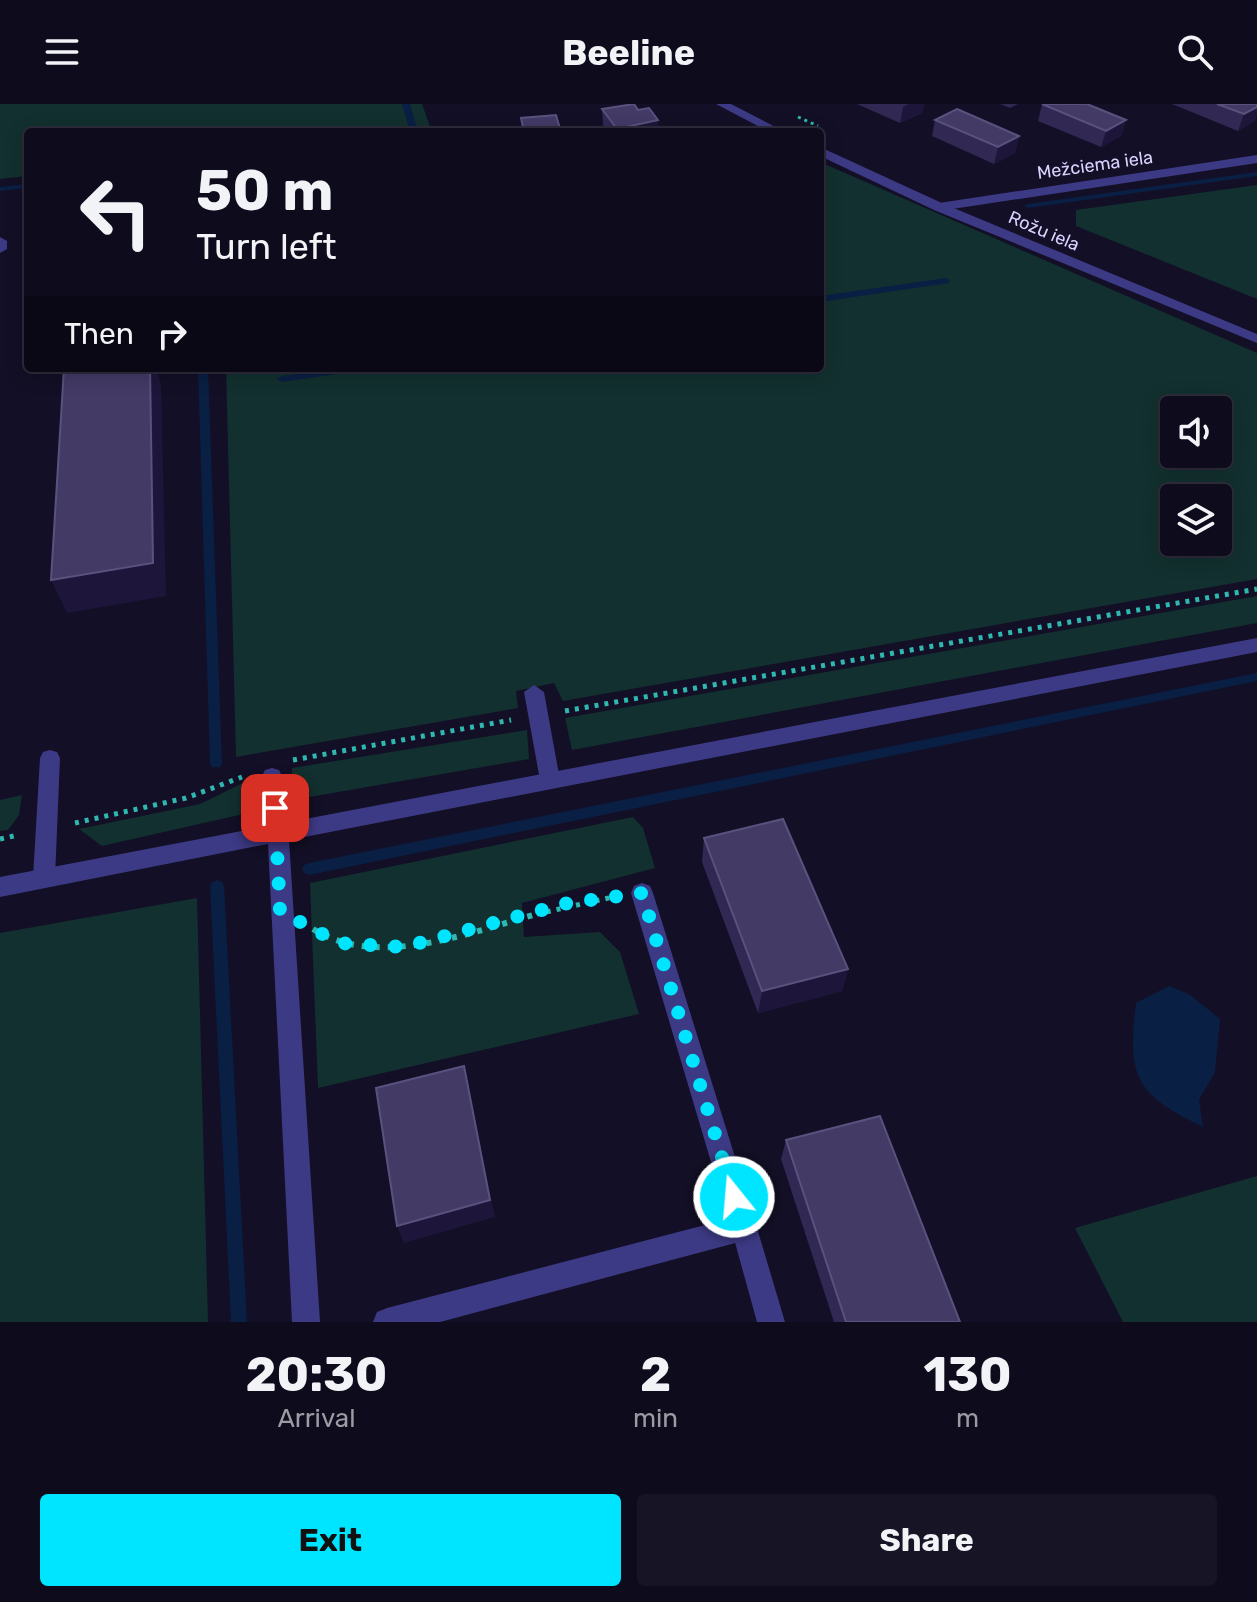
<!DOCTYPE html>
<meta charset="utf-8">
<style>
body{margin:0;font-family:Rubik,sans-serif;background:#171425;color:#f1f3f6;height:100vh;display:flex;flex-direction:column;font-size:30px;white-space:nowrap}
*{box-sizing:border-box;margin:0}
p{font-size:26px;color:#9b9ba3}
.icon{flex:none;width:44px;height:44px;fill:none;stroke:currentColor;stroke-width:2;stroke-linecap:round;stroke-linejoin:round}
.map{position:relative;height:1218px;overflow:hidden}
.sheet{display:flex;flex-direction:column;background:#0e0b1c;flex:1}
.sheet>*{flex:none}
.hud{position:absolute;left:24px;top:24px;width:800px;height:244px;border-radius:8px;box-shadow:0 4px 20px #0003,0 0 0 2px #2e2b3b;background:#0e0b1c;color:#f1f3f6;overflow:hidden}
.fabs{position:absolute;left:1160px;top:292px;display:grid;gap:16px}
.fabs a{display:grid;place-items:center;width:72px;height:72px;border-radius:8px;background:#0e0b1c;box-shadow:0 4px 20px #0003,0 0 0 2px #2e2b3b;font-size:40px}
.pin{position:absolute;display:grid;place-items:center;width:68px;height:68px;color:#fff;margin:-34px;border-radius:16px;box-shadow:0 4px 12px #0006}
.me{position:absolute;width:88px;margin:-44px;rotate:343deg;stroke-linejoin:round;filter:drop-shadow(0 0 6px #0008)}
.turn{display:flex;align-items:center;gap:28px;height:168px;padding:0 40px;font-size:36px}
.turn .icon{width:104px;height:104px;stroke-width:2.5}
.turn b{display:block;font-size:56px;line-height:68px}
.then{display:flex;align-items:center;height:76px;padding:0 40px;background:#0003;gap:16px;font-size:30px}
.eta{display:flex;justify-content:space-evenly;align-items:center;height:136px;text-align:center}
.eta b{font-size:48px;font-weight:700;line-height:56px}
.action{display:flex;gap:16px;margin-top:auto;padding:16px 40px}
.action a{flex:1;height:92px;border-radius:8px;background:#00e5ff;color:#111;font-size:32px;font-weight:700;line-height:92px;text-align:center}
.action a+a{background:#171425;color:#f1f3f6}
header{display:flex;justify-content:space-between;align-items:center;height:104px;padding:0 40px;background:#0e0b1c;font-size:36px;font-weight:700}
.map>svg:first-child{display:block}
</style>
<header><svg class="icon" aria-label="menu" viewBox="0 0 24 24"><path d="M4 6h16M4 12h16M4 18h16"/></svg>Beeline<svg class="icon" aria-label="search" viewBox="0 0 24 24"><circle cx="10" cy="10" r="6"/><path d="M15 15l6 6"/></svg></header>
<div class="map">
<svg width="1257" height="1218" viewBox="0 0 1257 1218">
<rect width="100%" height="100%" fill="#130f26"/>
<!-- green -->
<path fill="#12302f" fill-rule="evenodd" d="M0 0H422L432 28H28V72L0 75Z
M820 58 1257 249V475L563 597 554 579 516 587 518 604 236 653 226 264H820ZM1174 306H1218V350H1174ZM1174 394H1218V438H1174Z
M1257 81V195L1076 122V106Z
M1257 492V519L572 646 565 614Z
M527 626 529 655 292 696V664Z
M249 676 248 709 102 742 79 725 200 700Z
M22 691 19 711 8 726 0 727V696Z
M633 713 643 724 655 764 522 799 524 833 600 828 620 848 639 910 318 984 310 779Z
M197 794 208 1218H0V829Z
M1257 1072V1218H1123L1075 1124Z"/>
<!-- water -->
<path fill="#0a1f44" d="M1169 882 1189 890 1220 915 1215 968 1199 996 1203 1023C1135 990 1127 973 1136 899Z"/>
<g fill="none" stroke-linecap="round" stroke-linejoin="round">
<!-- stream -->
<path fill="#0a1f44" fill-rule="evenodd" d="M402 0H410L418 28H410Z
M1257 68V72L1028 104 1024 102 1028 100Z
M28 80V84L0 87V83Z
M946 174 949 175V179L820 198V192Z
M198 264H208L222 660 220 663H212L210 660Z
M339 264H363L358 267 282 278 277 275 282 272Z
M1257 569V577L309 771 304 769 302 765 304 761 309 759Z
M217 776 222 778 224 782 247 1218H231L210 782 212 778Z"/>
<!-- path-far2 -->
<path stroke="#2fb8b0" stroke-width="3" stroke-dasharray="3 4" stroke-linecap="butt" d="M798 13 818 22"/>
<!-- path-far1 -->
<path stroke="#2fb8b0" stroke-width="5" stroke-dasharray="4 6" stroke-linecap="butt" d="M565 607 1257 485
M293 656 511 616
M75 719 186 694 242 673
M0 735 18 731
M537 810 613 793"/>
<!-- path -->
<path stroke="#2fb8b0" stroke-width="6" stroke-dasharray="5 8" stroke-linecap="butt" d="M313 825C379 867 476 826 544 808"/>
<!-- service -->
<path fill="#3d3a85" fill-rule="evenodd" d="M0 133 7 137V145L0 149Z
M534 581 544 588 560 676 557 682H543L540 676 524 588Z
M50 646 57 648 60 654 55 774 52 781 44 783 36 781 33 774 40 654 43 648Z
M272 664 279 666 282 672 289 728 286 734 278 737 270 734 267 728 262 672 265 666Z
M744 1111 754 1114 757 1124 785 1218H757L731 1124 734 1114Z"/>
<!-- minor -->
<path fill="#3d3a85" fill-rule="evenodd" d="M1257 51V59L939 107 932 103 939 99Z
M1257 534V548L289 736 320 1218H292L268 740 0 793V773Z
M642 779 650 782 653 789 757 1124 754 1134 440 1218H373L377 1208 387 1204 728 1115 631 789 634 782Z"/>
<!-- tertiary -->
<path fill="#3d3a85" fill-rule="evenodd" d="M716 0H731L785 28H769Z
M820 43 944 100 1257 230V239L934 106 820 52Z"/>
</g>
<!-- wall -->
<path fill="#312854" d="M857 0H924L922 9 900 19Z
M1000 0H1018L1010 4Z
M1042 0 1126 16 1121 32 1101 43 1038 17Z
M1172 0H1257L1256 16 1238 27Z
M602 5 638 6 658 16V28H607L603 21Z
M935 16 1019 32 1015 49 994 60 932 32Z
M704 734 848 865 842 887 758 909 702 758Z
M786 1036 960 1218H834L781 1055Z"/>
<!-- shaded-wall -->
<path fill="#1d163a" d="M909 0H924L922 9 900 19 903 3Z
M1257 3 1256 16 1238 27 1244 10Z
M658 16V28H617V25Z
M1126 16 1121 32 1101 43 1106 27Z
M1019 32 1015 49 994 60 998 43Z
M150 264H156L161 280 166 492 67 509 51 476Z
M848 865 842 887 758 909 762 887Z
M464 962 495 1113 404 1139 397 1122Z"/>
<!-- building -->
<path fill="#433a66" stroke="#5a527e" stroke-width="2" d="M634 0 638 6 649 4 658 16 617 25 602 5Z
M1042 0H1087L1126 16 1106 27Z
M1217 0H1257V3L1244 10Z
M957 5 1019 32 998 43 935 16Z
M556 11 561 28H524L521 14Z
M64 264H150L153 459 51 476Z
M783 715 848 865 762 887 704 734Z
M464 962 490 1096 397 1122 376 984Z
M880 1012 960 1218H846L786 1036Z"/>
<g fill="none" stroke-linecap="round" stroke-linejoin="round">
<!-- route -->
<path stroke="#00e5ff" stroke-width="14" stroke-dasharray="0 25.2" d="M275 704 280 807 339 839 404 843 568 799 642 789 734 1093"/>
</g>
<g text-anchor="middle" dominant-baseline="central" stroke-width="8" stroke-linejoin="round" paint-order="stroke">
<!-- far-street labels -->
<g font-size="18" fill="#d9d4ff" stroke="#130f26">
<text transform="translate(1095 61) rotate(-8)">Mežciema iela</text>
<text transform="translate(1044 127) rotate(23)">Rožu iela</text>
</g>
</g>
</svg>
<div class="fabs">
<a><svg class="icon" aria-label="sound" viewBox="0 0 24 24"><path d="M4 9h4l5-4v14l-5-4H4zM17 9q2 3 0 6"/></svg></a>
<a><svg class="icon" aria-label="layers" viewBox="0 0 24 24"><path d="M12 4l9 5-9 5-9-5zM3 14l9 5 9-5"/></svg></a>
</div>
<div class="pin" style="left:275px;top:704px;background:#d93025"><svg class="icon" aria-label="arrive" viewBox="0 0 24 24"><path d="M6 21V4h12l-3 4 3 4H6"/></svg></div>
<svg class="me" style="left:734px;top:1093px" viewBox="-20 -20 40 40"><circle r="17" fill="#00e5ff" stroke="#fff" stroke-width="3"/><path d="M0-11L8 9 0 5-8 9z" fill="#fff"/></svg>
<div class="hud">
<div class="turn"><svg class="icon" aria-label="left" viewBox="0 0 24 24"><path d="M17 20v-9H6M10 6l-5 5 5 5"/></svg><div><b>50 m</b>Turn left</div></div>
<div class="then">Then<svg class="icon" aria-label="right" viewBox="0 0 24 24"><path d="M7 20v-9h11M14 6l5 5-5 5"/></svg></div>
</div>
</div>
<section class="sheet">
<div class="eta">
<div><b>20:30</b><p>Arrival</p></div>
<div><b>2</b><p>min</p></div>
<div><b>130</b><p>m</p></div>
</div>
<div class="action"><a>Exit</a><a>Share</a></div>
</section>
